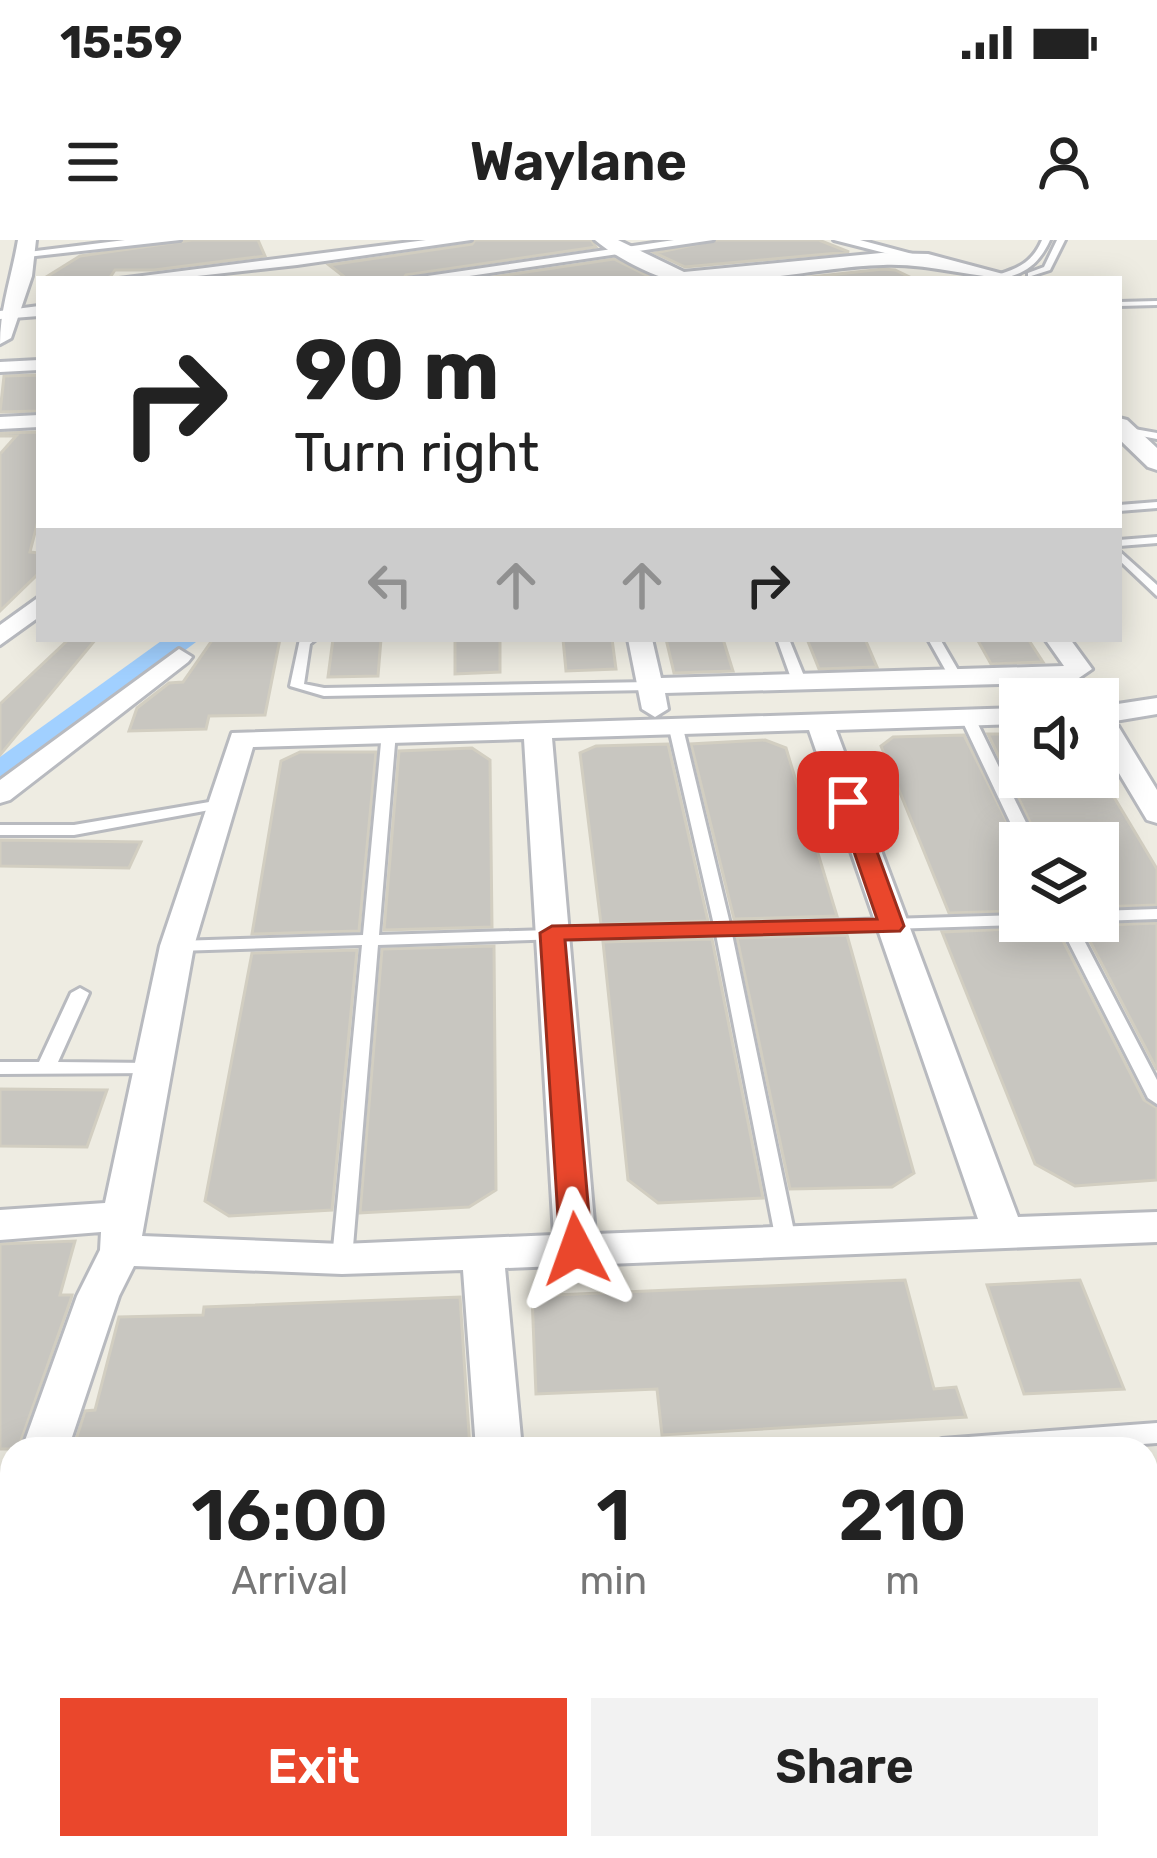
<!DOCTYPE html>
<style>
body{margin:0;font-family:Rubik,sans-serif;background:#f2f2f2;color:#222;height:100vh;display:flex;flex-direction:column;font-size:45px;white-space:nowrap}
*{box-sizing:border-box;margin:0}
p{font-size:39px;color:#767676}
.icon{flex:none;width:66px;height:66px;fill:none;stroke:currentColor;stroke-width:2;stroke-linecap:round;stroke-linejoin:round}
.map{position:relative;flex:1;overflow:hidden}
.panel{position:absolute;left:0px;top:1197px;width:1158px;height:423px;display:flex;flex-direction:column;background:#fff;border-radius:36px 36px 0 0;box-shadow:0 6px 30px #0003}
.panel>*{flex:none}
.top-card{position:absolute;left:36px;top:36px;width:1086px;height:366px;border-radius:0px;box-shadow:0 6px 30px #0003;background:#fff;color:#222;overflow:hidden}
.fabs{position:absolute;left:999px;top:438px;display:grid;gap:24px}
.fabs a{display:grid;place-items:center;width:120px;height:120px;border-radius:0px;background:#fff;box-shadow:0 6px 30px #0003;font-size:60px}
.pin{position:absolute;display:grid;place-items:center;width:102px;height:102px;color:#fff;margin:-51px;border-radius:24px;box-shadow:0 6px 18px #0006}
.me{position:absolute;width:132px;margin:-66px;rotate:356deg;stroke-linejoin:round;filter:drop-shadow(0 0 9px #0008)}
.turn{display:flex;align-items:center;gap:42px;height:252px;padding:0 60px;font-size:54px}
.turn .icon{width:156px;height:156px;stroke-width:2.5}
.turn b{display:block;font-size:84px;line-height:102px}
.lanes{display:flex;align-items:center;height:114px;padding:0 60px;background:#0003;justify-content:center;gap:60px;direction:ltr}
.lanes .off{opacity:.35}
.eta{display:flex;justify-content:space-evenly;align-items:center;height:204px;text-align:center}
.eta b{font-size:72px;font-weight:600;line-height:84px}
.cta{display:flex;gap:24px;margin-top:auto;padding:24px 60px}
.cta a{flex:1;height:138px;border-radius:0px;background:#ea472c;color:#fff;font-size:48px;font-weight:600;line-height:138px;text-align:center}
.cta a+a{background:#f2f2f2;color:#222}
.status{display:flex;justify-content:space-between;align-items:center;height:84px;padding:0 60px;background:#fff;direction:ltr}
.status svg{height:33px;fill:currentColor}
header{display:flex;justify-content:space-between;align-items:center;height:156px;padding:0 60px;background:#fff;font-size:54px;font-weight:600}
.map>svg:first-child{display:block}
</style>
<div class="status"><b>15:59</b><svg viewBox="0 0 49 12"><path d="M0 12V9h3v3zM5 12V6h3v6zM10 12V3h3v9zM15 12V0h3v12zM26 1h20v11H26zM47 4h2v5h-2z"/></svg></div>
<header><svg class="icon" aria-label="menu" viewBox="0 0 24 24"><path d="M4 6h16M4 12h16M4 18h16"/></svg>Waylane<svg class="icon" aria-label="person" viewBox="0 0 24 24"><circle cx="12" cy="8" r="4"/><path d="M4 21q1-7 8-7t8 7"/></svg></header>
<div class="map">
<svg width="1157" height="1618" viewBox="0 0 1157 1618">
<rect width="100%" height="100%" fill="#eeece2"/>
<!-- water -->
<path fill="#a1d0ff" d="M164 399H200L0 550V517Z"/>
<!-- building -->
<path fill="#c8c6c0" stroke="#d2cec1" stroke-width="3" d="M192 0H258L265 16 154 30H115L109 39H43L80 16Z
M475 0H591L596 7 406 35 403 39H347L329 25 472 4Z
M717 0H819L849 12 685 27 655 13Z
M614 19 654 39H480Z
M883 29 895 30 914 39H793Z
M39 135V171L0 172 4 136Z
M39 192V277L30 312 39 313V333L0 371V214L16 196H0V193Z
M69 399H96L0 515V464Z
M213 399H280L265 475 209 476 206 489 129 491 137 468 169 443 183 442Z
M333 399H381L378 436 328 437Z
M500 399V432L455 434V400Z
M563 399H612L616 429 566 431Z
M666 399H723L733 431 674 433Z
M807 399H865L877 427 819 429Z
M977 399H1028L1043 422 991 424Z
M988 494H1020V537H1102L1157 629V665L1098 667V603H1040Z
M964 495 1020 608V671L949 673 881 506 893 497Z
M765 500 786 508 837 676 734 679 691 504Z
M668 504 708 681 601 684 580 513 596 506Z
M472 508 490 520 492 687 384 690 399 511Z
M300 512H376L359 691 252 694 281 521Z
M0 600 141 602 129 628 0 626Z
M1157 683V830L1082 686Z
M1056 687 1144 860 1157 868V940L1075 946 1035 924 942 692Z
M847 695 914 933 892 947 790 949 737 698Z
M712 699 763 958 658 963 628 940 603 702Z
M494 706 496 950 469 967 360 973 382 709Z
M357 710 332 970 229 976 205 961 252 713Z
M0 849 107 850 87 907 0 906Z
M75 1001 60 1055H72L71 1059 18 1209H0V1004Z
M905 1040 934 1149 956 1147 966 1177 662 1195 657 1149 536 1154 532 1056Z
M1080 1040 1124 1149 1024 1154 987 1045Z
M460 1057 470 1209H73L85 1171 95 1170 119 1077 203 1075 204 1067Z"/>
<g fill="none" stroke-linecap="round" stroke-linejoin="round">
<!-- service casing -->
<g stroke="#b8babf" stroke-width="6">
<path id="service" d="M1042 0H1050C1037 29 1017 39 986 39 1012 29 1030 28 1042 0Z
M1057 0H1065L1050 30 1028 37V33L1044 27Z
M1157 61V65L1119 66V62Z
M1123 187 1157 193V199L1120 192 1119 189Z
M1157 262V268L1119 271V265Z
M1157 297V303L1119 306V300Z
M1119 311 1157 345V356L1119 320Z
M300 399H316L310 404 304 444 324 448 650 442 657 446 650 450 324 456 290 446Z
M777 399H789L806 441 804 444 792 441Z
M928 399H940L962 437 961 440H951Z
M967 472 974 476 1036 603H1020L960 476Z
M675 480 682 484 730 684 1020 675V681H1027L1020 685 732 694 796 1001 793 1006H779L776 1001 716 694 378 705 352 1019 349 1024 342 1027 335 1024 332 1019 362 705 177 711 169 706 177 701 363 695 382 492 389 488 396 492 379 695 714 685 668 484Z
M221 560 226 561V567L74 595H0V585H74Z
M1157 669V679L1098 681V671Z
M1058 681H1074L1157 840V864L1148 858Z
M80 748 89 753 58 822 152 823 158 825 161 829 158 833 0 834V822H39L71 753Z
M1157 1183V1203L1072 1209H930L934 1202 942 1199Z
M1157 1259V1320L1148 1317 1146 1312V1260Z
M1157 1593V1618L1058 1617 1061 1608H1146V1594Z"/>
</g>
<!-- minor casing -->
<g stroke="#b8babf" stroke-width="6">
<path id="minor" d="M125 0H180L27 17 20 13Z
M426 0H471L297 25 170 39H119Z
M674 0H713L449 39H407Z
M834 0H860L935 20 928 24Z
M39 66V76L0 79V71Z
M39 120V130L0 132V122Z
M39 175V187L0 189V177Z
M39 357V377L0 405V385Z
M628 399H652L661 438 1064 426 1045 399H1070L1092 429 1073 442 665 453 668 469 655 477 642 469Z
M179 409 192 417 188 422 10 560 0 563V540Z
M1157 458V474L1115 481 1157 550V583L1147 580 1098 498V467Z
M1020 468V484L836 490 1018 977 1157 972V1002L505 1028 522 1209H476L463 1030 342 1034 134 1026 119 1056 68 1209H22L77 1056 100 1010 101 992 0 1000V970L105 963 160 706 232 493ZM809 490 978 979 595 994 552 498ZM524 499 554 995 342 1004 142 996 194 706 253 507Z
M12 1288V1338L0 1342V1293Z
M397 1608H455L456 1618H398Z"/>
</g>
<!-- tertiary casing -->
<g stroke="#b8babf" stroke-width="6">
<path id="tertiary" d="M18 0H36L32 36 11 98 0 104C0 68 12 36 18 0Z
M595 0H618L684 32 881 13 928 14 1022 39C974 39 930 23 883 25 823 26 724 51 669 39 647 34 611 14 595 0Z
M1119 178 1127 180 1157 208V230L1148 227 1119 199Z"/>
</g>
<!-- service -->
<use href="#service" fill="#fff" fill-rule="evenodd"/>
<!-- minor -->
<use href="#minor" fill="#fff" fill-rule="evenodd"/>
<!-- tertiary -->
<use href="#tertiary" fill="#fff" fill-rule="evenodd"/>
</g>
<!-- route -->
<path fill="#ea472c" stroke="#982e1d" stroke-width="3" d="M848 556 859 562 904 686 900 691 565 700 592 1009 587 1017H565L560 1009 540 693 552 686 877 679 837 562Z"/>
</svg>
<div class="fabs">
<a><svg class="icon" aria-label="sound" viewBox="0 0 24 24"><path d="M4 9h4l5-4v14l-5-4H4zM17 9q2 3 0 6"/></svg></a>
<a><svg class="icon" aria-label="layers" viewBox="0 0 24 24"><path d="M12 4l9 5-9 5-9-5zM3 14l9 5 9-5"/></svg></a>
</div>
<div class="pin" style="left:848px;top:562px;background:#d93025"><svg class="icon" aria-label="arrive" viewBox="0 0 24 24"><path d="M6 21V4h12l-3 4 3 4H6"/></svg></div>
<svg class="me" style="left:576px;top:1009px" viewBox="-20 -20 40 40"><path d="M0-17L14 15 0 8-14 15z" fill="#ea472c" stroke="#fff" stroke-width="4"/></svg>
<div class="top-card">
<div class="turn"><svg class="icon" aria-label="right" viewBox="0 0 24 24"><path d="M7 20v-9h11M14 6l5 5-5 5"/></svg><div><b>90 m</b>Turn right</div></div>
<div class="lanes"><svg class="icon off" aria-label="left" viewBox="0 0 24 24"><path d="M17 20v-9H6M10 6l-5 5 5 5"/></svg><svg class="icon off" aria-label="ahead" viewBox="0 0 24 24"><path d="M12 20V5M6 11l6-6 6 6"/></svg><svg class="icon off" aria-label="ahead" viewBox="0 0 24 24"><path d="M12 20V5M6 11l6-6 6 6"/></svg><svg class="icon" aria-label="right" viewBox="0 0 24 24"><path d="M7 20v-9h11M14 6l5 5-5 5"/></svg></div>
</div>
<section class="panel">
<div class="eta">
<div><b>16:00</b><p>Arrival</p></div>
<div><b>1</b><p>min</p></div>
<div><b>210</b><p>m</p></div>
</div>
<div class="cta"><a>Exit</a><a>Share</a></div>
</section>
</div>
